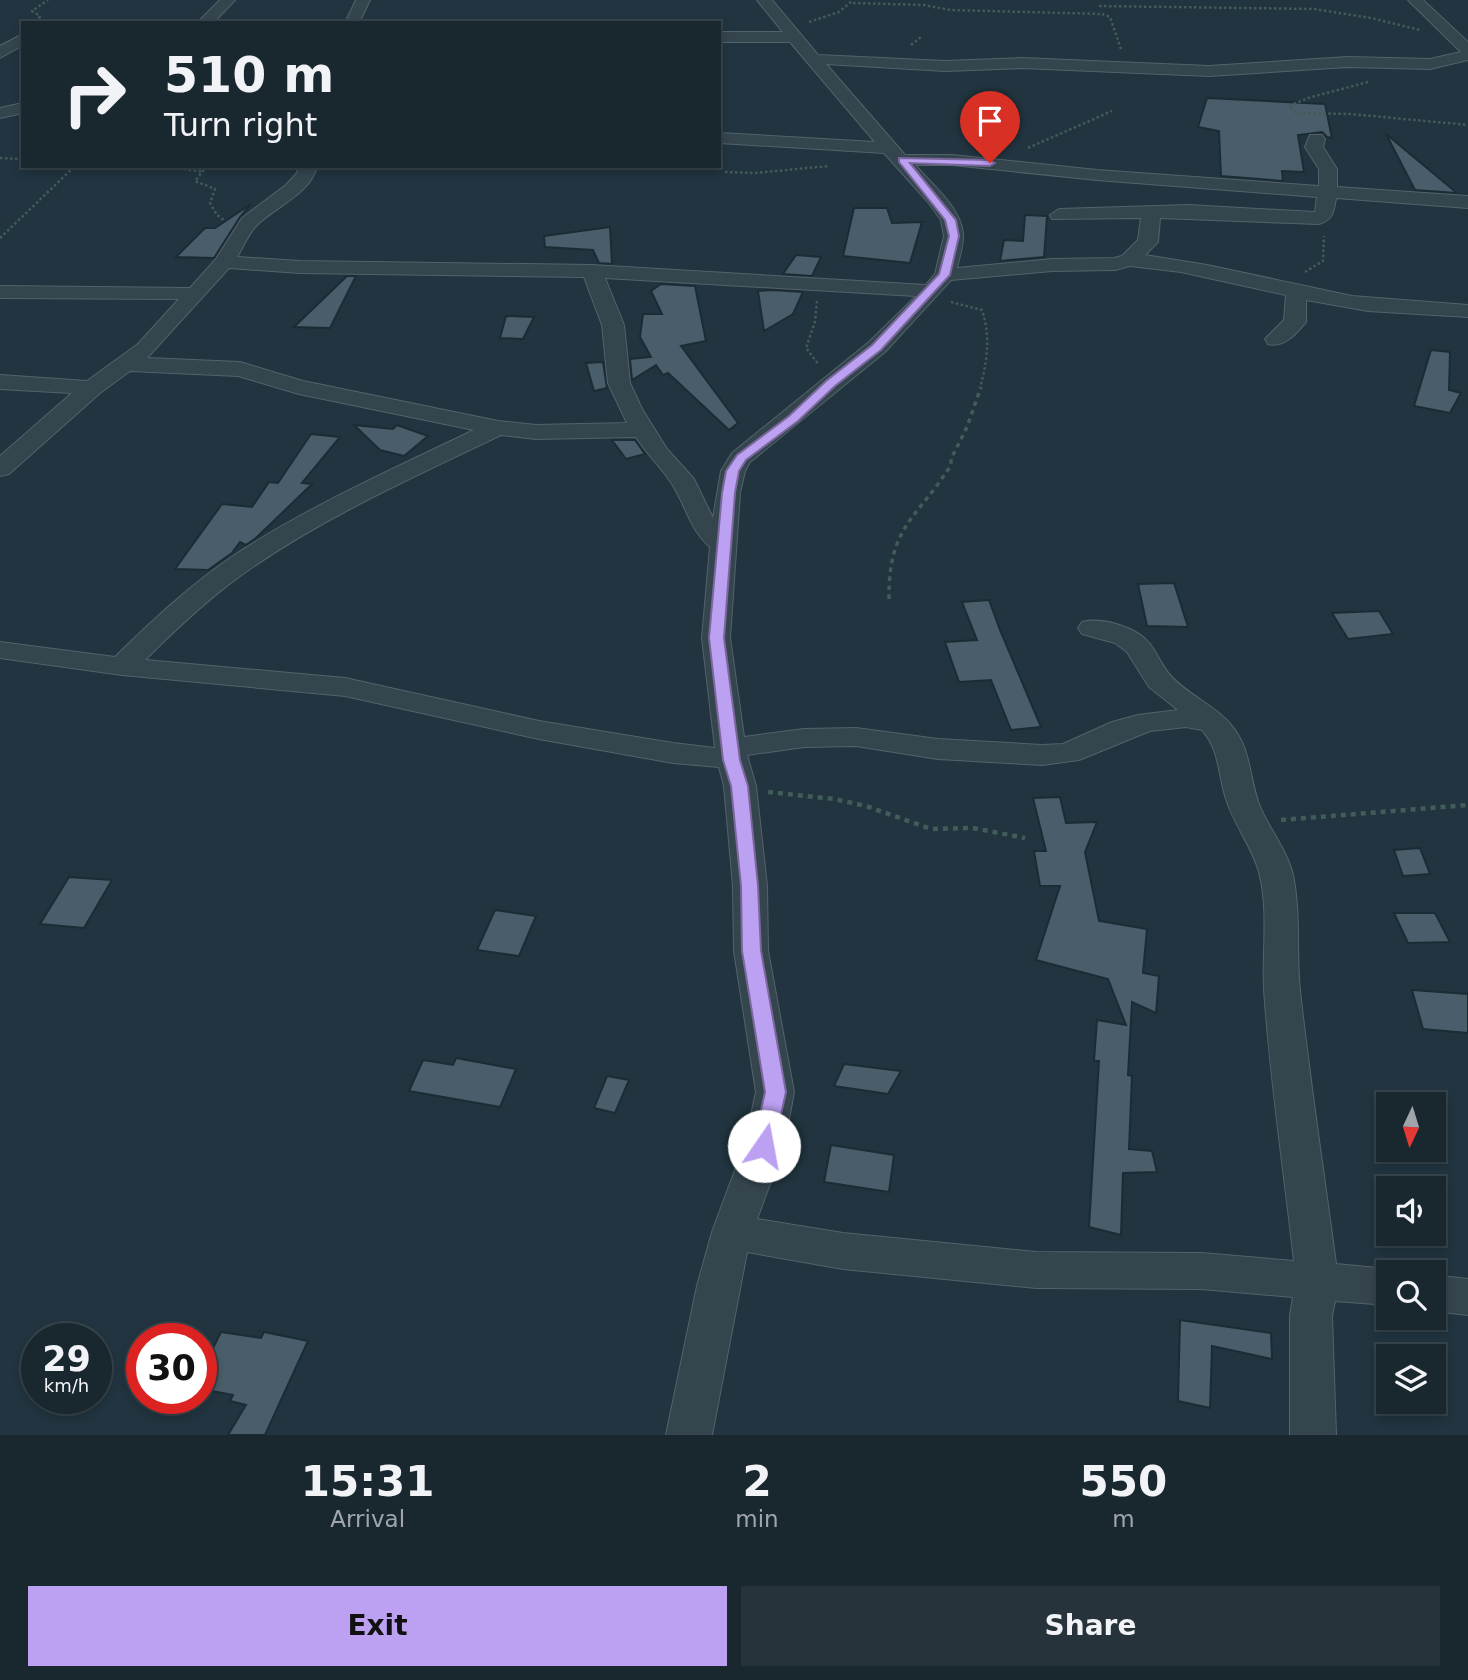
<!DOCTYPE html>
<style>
body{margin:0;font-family:"DejaVu Sans",sans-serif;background:#26333b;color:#f1f3f6;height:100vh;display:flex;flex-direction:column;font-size:26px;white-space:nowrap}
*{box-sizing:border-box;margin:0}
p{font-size:23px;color:#9fa5aa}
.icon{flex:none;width:38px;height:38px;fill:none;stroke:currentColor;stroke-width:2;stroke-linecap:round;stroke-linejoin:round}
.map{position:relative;height:1435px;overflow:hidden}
.sheet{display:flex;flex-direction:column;background:#19272f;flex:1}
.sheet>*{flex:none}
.hud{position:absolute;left:21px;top:21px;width:700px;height:147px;border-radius:0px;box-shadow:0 4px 10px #0003,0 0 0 2px #37444b;background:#19272f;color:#f1f3f6;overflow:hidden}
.needle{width:46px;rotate:184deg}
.controls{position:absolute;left:1376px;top:1092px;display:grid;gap:14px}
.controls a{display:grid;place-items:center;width:70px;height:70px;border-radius:0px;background:#19272f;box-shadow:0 4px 10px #0003,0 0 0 2px #37444b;font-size:35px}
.speed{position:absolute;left:21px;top:1323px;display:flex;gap:14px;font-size:35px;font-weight:700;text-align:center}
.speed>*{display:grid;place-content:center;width:91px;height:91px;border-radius:50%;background:#19272f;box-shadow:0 4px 10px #0003,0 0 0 2px #37444b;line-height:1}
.speed small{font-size:18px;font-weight:400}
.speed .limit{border:10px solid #d22;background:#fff;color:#111}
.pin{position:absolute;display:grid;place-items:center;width:60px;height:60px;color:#fff;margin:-72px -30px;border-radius:50% 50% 50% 0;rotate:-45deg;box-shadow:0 0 7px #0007}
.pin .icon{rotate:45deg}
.me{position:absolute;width:77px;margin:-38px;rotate:12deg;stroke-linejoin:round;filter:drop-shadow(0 0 5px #0008)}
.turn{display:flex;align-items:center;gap:24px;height:147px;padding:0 28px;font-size:32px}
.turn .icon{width:91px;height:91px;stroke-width:2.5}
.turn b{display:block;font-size:49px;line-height:60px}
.eta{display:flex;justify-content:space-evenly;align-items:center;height:119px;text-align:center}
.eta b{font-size:42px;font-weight:700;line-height:49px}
.primary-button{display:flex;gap:14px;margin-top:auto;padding:14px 28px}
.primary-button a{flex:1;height:80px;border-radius:0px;background:#bca0f2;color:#111;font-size:28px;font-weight:700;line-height:80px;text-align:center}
.primary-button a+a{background:#26333b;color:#f1f3f6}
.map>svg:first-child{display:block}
</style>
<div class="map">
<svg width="1468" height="1435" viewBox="0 0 1468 1435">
<rect width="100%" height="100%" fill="#21343f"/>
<!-- building -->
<path fill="#495e6a" stroke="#1c2c35" stroke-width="2" d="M1207 98 1325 104 1332 138 1327 137 1322 132 1298 135 1304 172 1282 171 1283 181 1221 176 1219 131 1198 127Z
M1386 134 1457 193 1415 190Z
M251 204 240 217 214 258 176 257 205 228H215Z
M854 208H887L892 223 922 222 910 263 843 256Z
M1025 215 1047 216 1044 257 1000 261 1004 240 1023 241Z
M610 227 612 264 599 263 593 250 545 247 544 236Z
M796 255 821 257 812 276 783 274Z
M347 276H356L330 328 294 327Z
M661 284 695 286 706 341 681 346 738 423 729 430 668 373 663 375 656 365 632 380 630 359 651 357 640 337 643 314H662L651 291Z
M772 290 803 292 793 314 764 331 758 291Z
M506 316 534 317 523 339 500 338Z
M1431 350 1450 352 1449 390 1461 393 1450 413 1414 406Z
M603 362 607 388 594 391 586 363Z
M354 425 393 429 397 425 428 436 404 456 380 450Z
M311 434 340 437 302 483 312 484 256 538 246 545 240 542 232 553 208 570 175 569 222 504 252 507 269 482 278 483Z
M612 440H635L645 454 626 459Z
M1174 583 1188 627 1147 626 1138 584Z
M989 600 1000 630 1041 727 1011 730 991 680 959 682 945 642 977 640 962 602Z
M1379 611 1393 634 1348 639 1332 613Z
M1060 797 1066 823 1097 822 1085 852 1099 921 1147 929 1143 973 1159 976 1156 1013 1132 1002 1128 1075 1132 1076 1129 1149 1152 1151 1157 1172 1123 1173 1121 1235 1089 1227 1099 1061H1094L1097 1020 1126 1025 1108 979 1036 960 1060 886H1040L1034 851H1046L1033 798Z
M1420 848 1430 874 1403 876 1394 850Z
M69 877 112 880 84 928 40 924Z
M495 910 536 916 519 956 477 950Z
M1394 913H1435L1450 942 1408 943Z
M1412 990 1468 994V1033L1423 1029Z
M456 1058 516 1069 500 1107 409 1091 423 1060 453 1065Z
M844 1064 901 1071 888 1094 834 1086Z
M607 1076 629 1080 615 1113 594 1108Z
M831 1145 894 1155 889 1192 824 1182Z
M1180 1320 1271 1333 1272 1359 1212 1346 1210 1408 1178 1401Z
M221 1332 261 1338 264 1332 308 1341 265 1435H228L246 1405 230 1401 233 1395 201 1389V1372Z"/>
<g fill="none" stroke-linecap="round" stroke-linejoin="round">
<!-- minor casing -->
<g stroke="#53636c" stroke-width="2">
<path id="minor" d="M220 0H235L213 23H197Z
M356 0H370L359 23H345Z
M757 0H772L818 55 945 61 1022 58 1209 66 1348 57 1430 59 1461 52 1408 0H1423L1468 42V60L1430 69 1348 67 1209 76 1022 68 945 71 826 64 905 155H952L1097 170 1319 186V169L1305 147 1310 135H1322L1325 139 1323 147 1337 169V187L1468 196V208L1336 198C1334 211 1333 220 1319 224L1160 218 1158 242 1145 255 1207 265 1352 296 1468 305V317L1368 311 1306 300V322C1296 334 1284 348 1268 344L1265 339 1284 320 1286 295 1181 272 1130 266 1115 270 1052 271 951 280 885 352 750 462 745 471 740 493 730 638 744 737 804 729 856 728 938 739 1042 745 1063 744 1112 722 1138 715 1178 710 1149 687 1127 652 1115 643 1082 634 1078 628 1082 622C1102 617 1137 627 1150 644 1157 653 1162 666 1170 675 1189 697 1221 707 1237 733 1251 755 1250 780 1259 804 1268 828 1287 849 1293 875 1301 914 1296 953 1300 991 1310 1082 1324 1173 1336 1264L1388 1269 1398 1272H1388V1305L1335 1301 1332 1316 1336 1435H1290V1316L1293 1297 1201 1289 1036 1288 843 1269 747 1252 712 1435H666L697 1286 712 1232 744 1146 756 1092 734 951 733 886 724 786 719 767 673 763 539 739 345 696 122 675 0 658V642L115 657C152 621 190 585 233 556 309 506 393 469 474 430L299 394 238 376 130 371 100 393 9 474 0 476V456L72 393 0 389V375L87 381 138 344 179 299 0 298V286L190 288 216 259 242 218 286 185 297 173 299 166H317C311 193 277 206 258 224 249 232 244 246 237 257L300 261 592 265 926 285 935 274 944 236 941 220 928 202 884 153 719 143V133L875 142 790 42H719V32H783ZM915 165H952L1097 180 1317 197 1315 212 1188 205 1059 209 1050 215 1052 219 1141 218 1138 240 1122 256 1114 258 1052 259 957 268C959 258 964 245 963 234 961 208 932 184 915 165ZM229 268 300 273 584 277 602 325 608 383 627 423 536 425 498 421 303 381 240 362 147 358ZM605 278 916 296 869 342 732 453 721 471 713 518 694 479 667 449 642 409 630 383 624 325ZM501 435 536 439 636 437C646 453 660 466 670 481 686 504 689 529 710 547L702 638 715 748 673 743 539 721 345 678 145 660C178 627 212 595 250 569 328 515 416 476 501 435ZM1186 727 1202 730C1220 750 1218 775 1226 799 1234 825 1252 846 1259 872 1269 910 1262 951 1264 989 1270 1080 1284 1171 1294 1261L1201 1253 1036 1252 843 1233 757 1219 784 1146 794 1092 768 951 767 886 756 786 747 755 804 747 856 746 938 759 1042 765 1079 760 1150 731Z
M23 34V45L0 58V46Z
M23 103V113L0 118V108Z
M1433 1275 1468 1279V1315L1433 1311Z"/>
</g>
<!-- path-far2 -->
<path stroke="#415c59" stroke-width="2.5" stroke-dasharray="2.5 2.5" stroke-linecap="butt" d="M853 3 924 5 950 10 1102 14
M1099 6 1314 9 1371 18 1420 30
M1102 14 1110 17 1121 49
M809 22 839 12 853 0
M37 23 40 16 32 11 48 0
M911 45 921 37
M1368 82 1308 98 1289 106 1296 113 1351 114 1468 125
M1028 148 1112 111
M0 158 23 159
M164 166 203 172
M207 166 195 181 215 189 210 203 217 215 224 220
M725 172 755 173 829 166
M0 238 75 166
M1305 272 1323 261 1324 236
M817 301 815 322 806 348 819 365
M951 302 982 310C991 337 987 362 980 388"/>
<!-- path-far1 -->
<path stroke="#415c59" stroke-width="3.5" stroke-dasharray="4.5 4.5" stroke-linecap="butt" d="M889 599C888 526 917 519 951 465V459L967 427 981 387"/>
<!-- path -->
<path stroke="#415c59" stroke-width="4.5" stroke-dasharray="5 5" stroke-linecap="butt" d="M768 792 834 799 866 806 931 829 973 828 1025 838
M1281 820 1468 805"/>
<!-- minor -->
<use href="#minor" fill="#35454e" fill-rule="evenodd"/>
</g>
<!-- route -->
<path fill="#bca0f2" stroke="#7a689d" stroke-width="2" d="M899 158 990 160 995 163 990 166 910 163 956 220 959 236 950 275 881 350 835 386 798 421 746 460 739 471 735 493 724 638 740 760 748 786 758 886 761 951 786 1092 774 1146 771 1152 764 1155 756 1152 753 1146 765 1092 742 951 741 886 731 786 723 760 709 638 722 493 726 471 737 455 789 416 826 381 872 345 939 274 949 236 945 220 899 162Z"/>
</svg>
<div class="controls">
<a><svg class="needle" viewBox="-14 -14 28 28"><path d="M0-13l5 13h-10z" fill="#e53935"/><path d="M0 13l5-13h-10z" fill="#9fa5aa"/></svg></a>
<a><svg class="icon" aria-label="sound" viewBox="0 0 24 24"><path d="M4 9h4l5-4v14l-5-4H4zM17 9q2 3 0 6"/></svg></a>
<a><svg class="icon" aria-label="search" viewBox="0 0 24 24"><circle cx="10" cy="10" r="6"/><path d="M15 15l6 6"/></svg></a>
<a><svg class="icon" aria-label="layers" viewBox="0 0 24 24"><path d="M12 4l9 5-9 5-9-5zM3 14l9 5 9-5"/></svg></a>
</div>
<div class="speed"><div>29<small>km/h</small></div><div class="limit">30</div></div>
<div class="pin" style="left:990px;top:163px;background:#d93025"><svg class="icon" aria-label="arrive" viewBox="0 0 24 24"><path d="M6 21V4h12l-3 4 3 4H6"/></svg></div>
<svg class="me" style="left:764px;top:1146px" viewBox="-20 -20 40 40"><circle r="19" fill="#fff"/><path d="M0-13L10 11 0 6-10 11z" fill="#bca0f2"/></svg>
<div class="hud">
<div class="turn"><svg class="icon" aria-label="right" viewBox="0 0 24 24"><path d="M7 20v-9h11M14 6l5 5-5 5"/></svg><div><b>510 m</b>Turn right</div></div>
</div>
</div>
<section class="sheet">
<div class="eta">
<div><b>15:31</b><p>Arrival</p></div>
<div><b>2</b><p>min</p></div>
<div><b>550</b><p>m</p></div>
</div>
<div class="primary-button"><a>Exit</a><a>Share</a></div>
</section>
